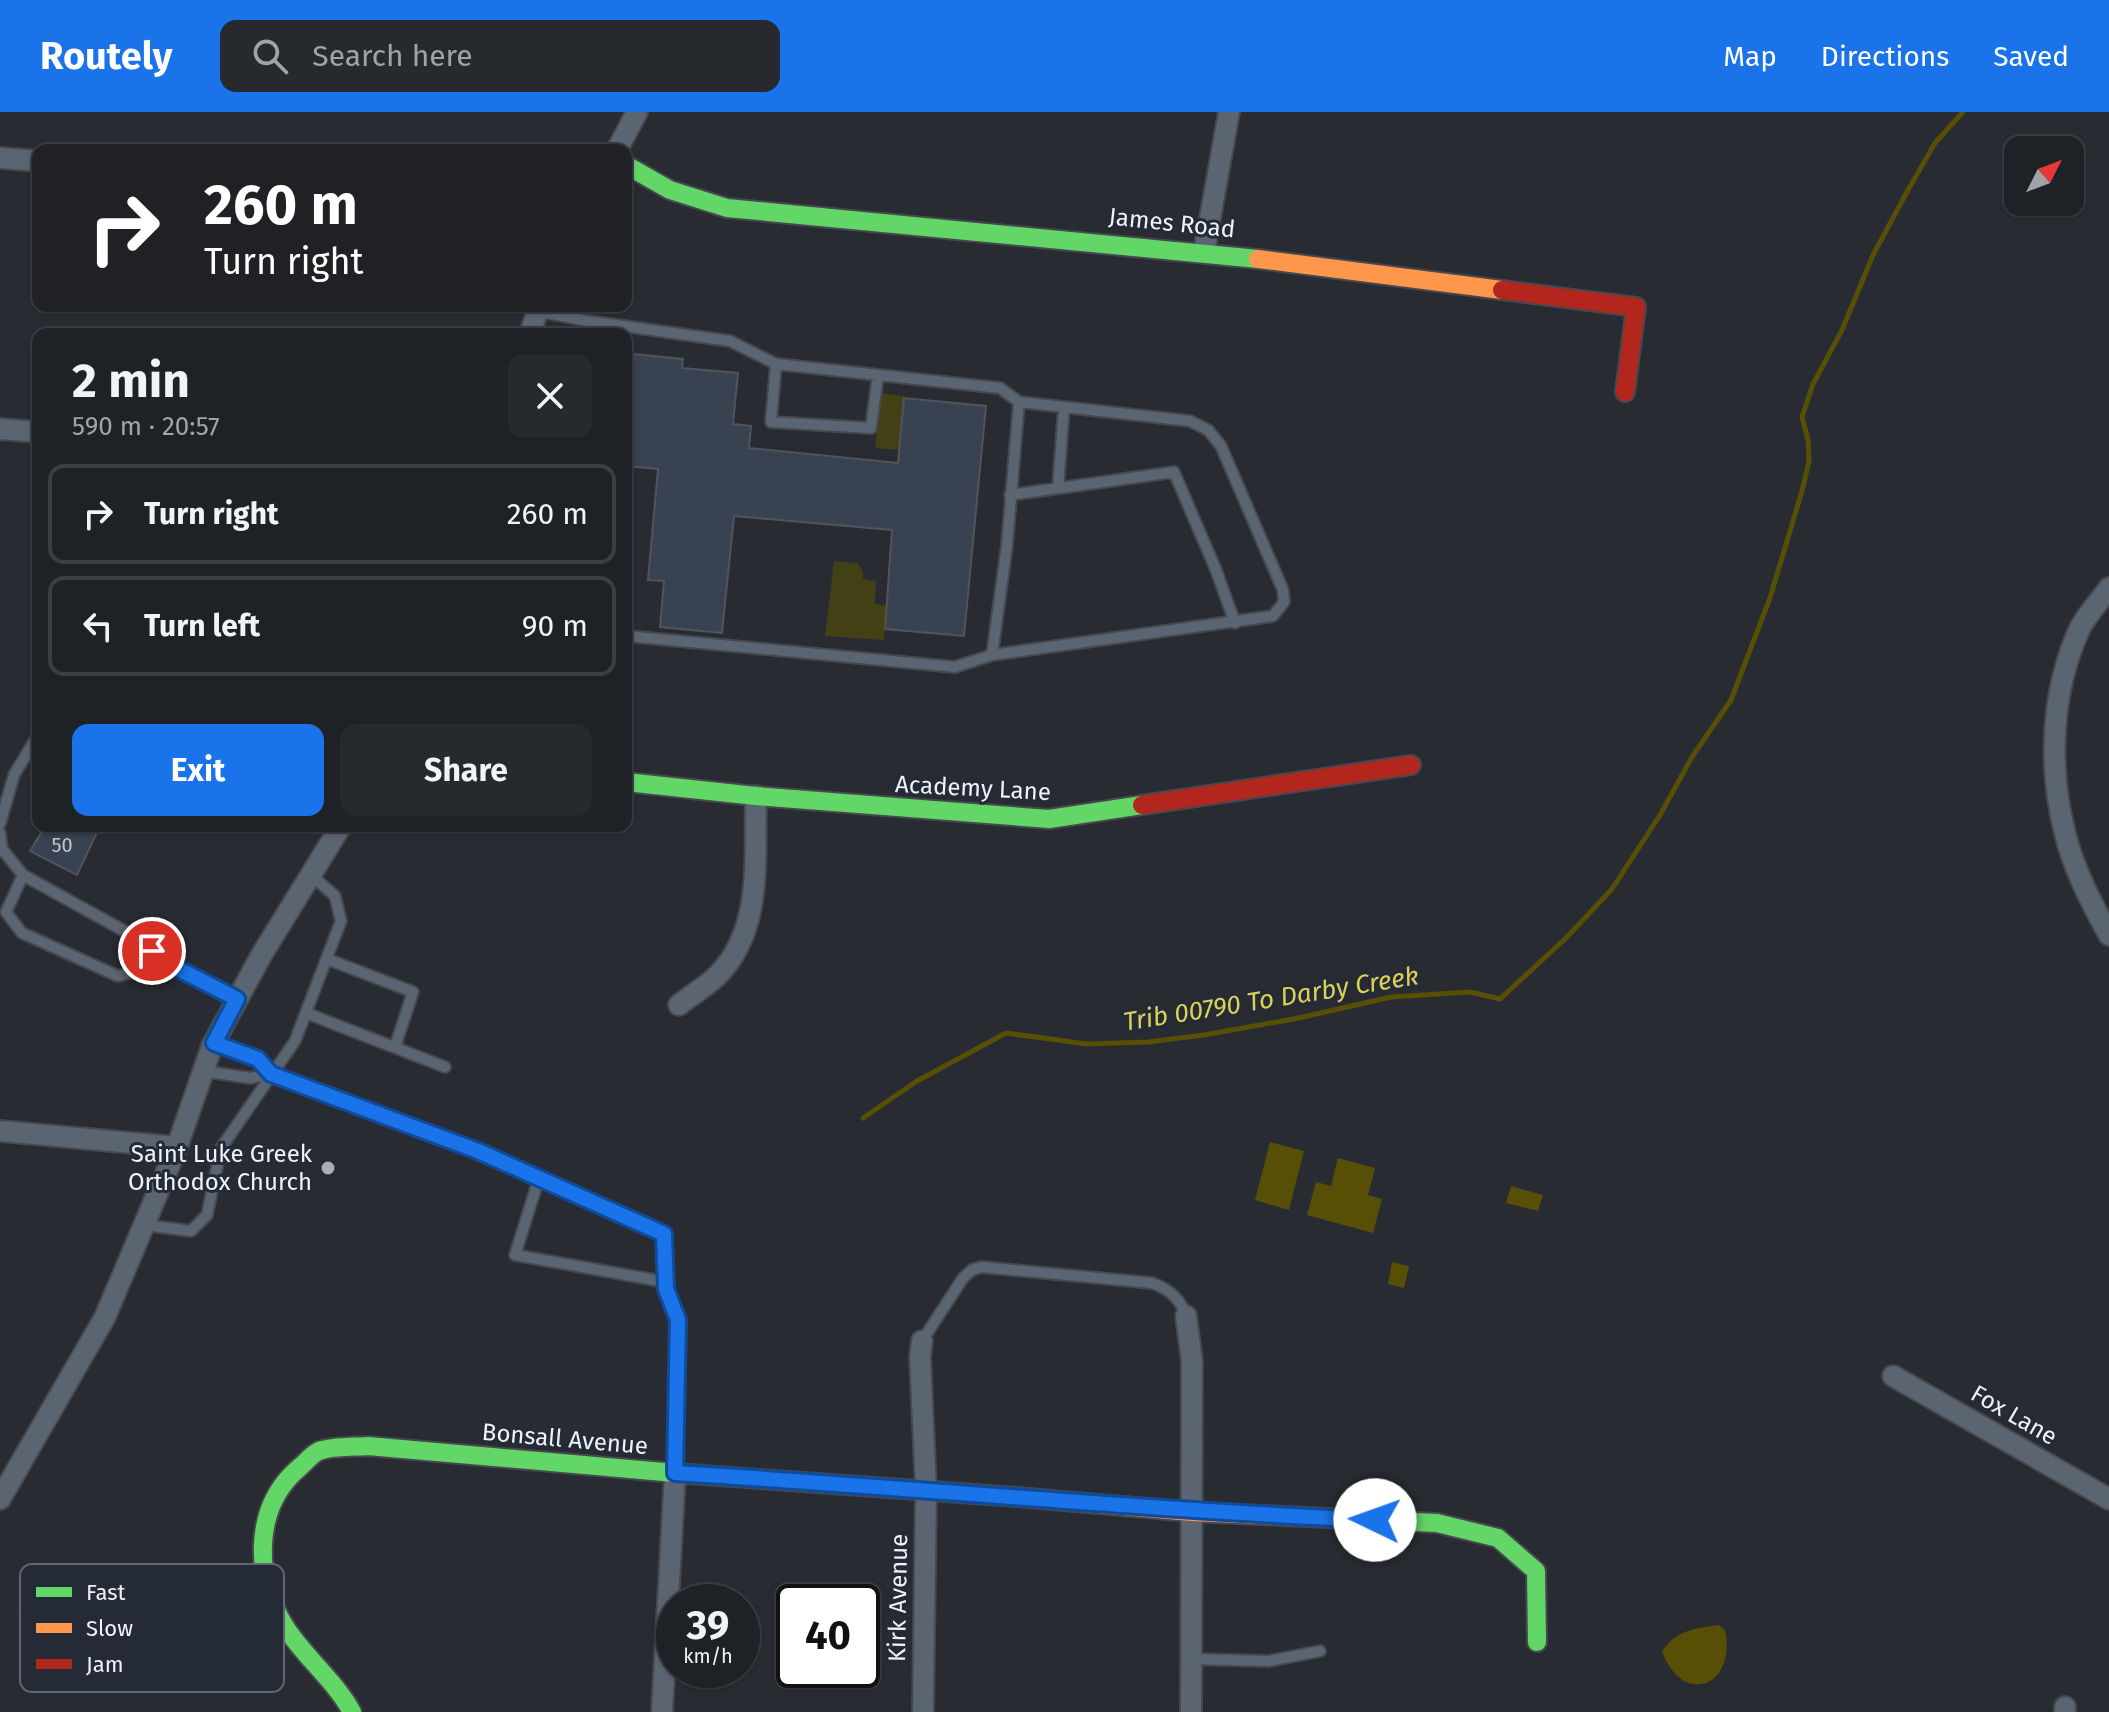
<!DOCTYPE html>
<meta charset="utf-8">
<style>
body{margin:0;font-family:"Fira Sans",sans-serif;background:#26292e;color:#f1f3f6;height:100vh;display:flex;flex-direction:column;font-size:30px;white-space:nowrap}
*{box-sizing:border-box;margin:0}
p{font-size:26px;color:#a1a3a7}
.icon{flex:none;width:44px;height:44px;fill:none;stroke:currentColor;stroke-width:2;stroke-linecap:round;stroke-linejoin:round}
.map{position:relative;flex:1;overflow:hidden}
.sheet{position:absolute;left:32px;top:216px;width:600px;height:504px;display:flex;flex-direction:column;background:#1e2126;border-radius:16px;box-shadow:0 2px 6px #0004,0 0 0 2px #3c3e43}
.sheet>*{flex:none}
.banner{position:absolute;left:32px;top:32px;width:600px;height:168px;border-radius:16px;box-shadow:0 2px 6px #0004,0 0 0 2px #3c3e43;background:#202124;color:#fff;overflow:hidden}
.needle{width:52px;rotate:48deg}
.tools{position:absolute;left:2004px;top:24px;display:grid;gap:16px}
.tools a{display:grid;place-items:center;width:80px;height:80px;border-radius:16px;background:#1e2126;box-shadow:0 2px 6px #0004,0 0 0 2px #3c3e43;font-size:40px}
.speed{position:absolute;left:656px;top:1472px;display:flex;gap:16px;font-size:40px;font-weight:700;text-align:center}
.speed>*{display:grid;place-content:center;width:104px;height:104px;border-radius:50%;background:#1e2126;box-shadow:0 2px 6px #0004,0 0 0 2px #3c3e43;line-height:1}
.speed small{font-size:20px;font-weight:400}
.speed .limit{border:4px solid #111;border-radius:12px;background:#fff;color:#111}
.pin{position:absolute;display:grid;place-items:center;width:68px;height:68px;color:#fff;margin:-34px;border:4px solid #fff;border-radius:50%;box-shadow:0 2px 8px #0007}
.me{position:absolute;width:88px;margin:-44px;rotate:273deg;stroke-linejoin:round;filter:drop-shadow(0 0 6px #0008)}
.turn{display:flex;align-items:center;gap:28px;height:168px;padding:0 40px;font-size:36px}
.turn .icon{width:104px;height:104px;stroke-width:2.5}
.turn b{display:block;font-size:56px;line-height:68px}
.round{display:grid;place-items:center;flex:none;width:84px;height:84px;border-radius:16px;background:#26292e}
.head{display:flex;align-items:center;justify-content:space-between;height:136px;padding:0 40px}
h1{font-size:48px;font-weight:700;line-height:60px}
.cta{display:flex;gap:16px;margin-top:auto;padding:16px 40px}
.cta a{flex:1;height:92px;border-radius:16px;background:#1a73e8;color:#fff;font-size:32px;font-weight:700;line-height:92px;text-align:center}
.cta a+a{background:#26292e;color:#f1f3f6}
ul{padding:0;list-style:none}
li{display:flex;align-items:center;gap:24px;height:100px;margin:0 16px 12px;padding:0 24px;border:4px solid #3c3e43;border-radius:16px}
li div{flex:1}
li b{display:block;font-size:30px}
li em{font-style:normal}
header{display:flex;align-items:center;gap:48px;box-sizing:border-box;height:112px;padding:0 40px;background:#1a73e8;color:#fff}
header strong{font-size:38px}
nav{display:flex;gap:44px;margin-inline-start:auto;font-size:28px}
.search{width:560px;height:72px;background:#26292e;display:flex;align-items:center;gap:20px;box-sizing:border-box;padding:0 28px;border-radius:16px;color:#a1a3a7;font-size:30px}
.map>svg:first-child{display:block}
</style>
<header>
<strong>Routely</strong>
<div class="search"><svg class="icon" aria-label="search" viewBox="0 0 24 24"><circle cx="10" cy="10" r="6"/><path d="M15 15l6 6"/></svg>Search here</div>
<nav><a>Map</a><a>Directions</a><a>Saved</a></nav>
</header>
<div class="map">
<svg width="2109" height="1600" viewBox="0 0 2109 1600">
<rect width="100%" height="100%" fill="#282c32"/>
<!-- green -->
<path fill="#444015" d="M881 281 904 284 899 338 875 336Z
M834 449 857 451 863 459V467L876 469 875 492 886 494 884 528 825 524Z
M30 1467 73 1482 61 1518 18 1502Z"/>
<!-- water -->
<path fill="#564f05" d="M1270 1030 1304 1039 1289 1098 1255 1088Z
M1338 1046 1375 1056 1368 1083 1382 1087 1373 1121 1307 1103 1316 1070 1331 1074Z
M1511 1074 1543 1083 1538 1099 1506 1091Z
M1392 1150 1409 1154 1404 1176 1388 1172Z
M1719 1513 1725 1518C1737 1572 1685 1597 1662 1540 1674 1519 1695 1516 1719 1513Z"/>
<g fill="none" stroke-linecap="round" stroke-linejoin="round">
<!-- stream -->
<path stroke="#564f05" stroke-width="5" d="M863 1006 917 969 1006 921 1087 932 1148 930 1204 923 1299 906 1391 885 1470 880 1500 887 1567 825 1612 777 1660 703 1692 645 1731 588 1770 486 1802 379 1809 349 1808 328 1802 305 1813 272 1842 218 1873 143 1908 78 1935 31 1963 0"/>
</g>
<!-- building -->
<path fill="#394250" stroke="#51545a" stroke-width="2" d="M634 242 683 247 682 256 738 261 733 312 751 314 749 336 898 351 904 286 986 294 964 524 885 517 892 418 734 404 722 521 660 515 664 469 648 468 658 357 626 354V281H630Z
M45 714H100L77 763 30 739Z"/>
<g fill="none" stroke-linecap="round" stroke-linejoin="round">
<!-- lane casing -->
<g stroke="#45484d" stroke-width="14">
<path id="lane" d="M537 199 588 209 730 229 776 252 1000 276 1019 290 1190 309 1208 318 1221 334 1283 478 1284 490 1273 504 992 543 955 555 626 524
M586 222 588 209
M776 252 771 310 871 316 878 263
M1058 376 1064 295
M1010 383 1174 360 1216 458 1235 511
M992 543 1007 433 1019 290
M0 712 14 663 38 623
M0 721 2 737 23 763 137 826 167 851 237 887
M23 763 6 800 22 821 118 864 167 851
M327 847 413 880 395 935
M306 901 445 955
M202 959 250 966 271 962 258 947 214 931
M271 962 478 1039 664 1122 666 1177 678 1208 675 1360
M539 1066 515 1143 666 1170
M144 1113 191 1119 207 1103 221 1036 295 929 341 809 335 784 311 763
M922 1229 963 1166 972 1158 981 1155 1152 1171C1169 1177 1181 1187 1186 1204
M1191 1547 1269 1549 1320 1539"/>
</g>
<!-- street casing -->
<g stroke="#45484d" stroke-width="24">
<path id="street" d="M617 38 637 0
M0 46 38 49
M1204 140 1229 0
M530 222 539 194
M0 317 38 320
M2109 476C2100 489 2087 502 2080 516 2051 579 2048 655 2065 721 2073 756 2092 792 2109 823
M679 893C691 883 707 874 718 863 764 816 754 744 756 684
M0 1019 177 1035
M1186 1204 1192 1249 1191 1600
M922 1229 920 1245 926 1377 923 1600
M1893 1264 2109 1387
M0 1387 105 1205 177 1035 212 934 262 842 341 714
M2065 1595V1600
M662 1600 675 1361"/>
</g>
<!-- fast casing -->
<g stroke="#45484d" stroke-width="22">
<path id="fast" d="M626 53 670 78 727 96 1258 147
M626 670 756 684 1049 707 1142 693
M1285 1404 1437 1411 1498 1426 1536 1459 1537 1530
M352 1600C334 1567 303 1544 284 1513 254 1463 253 1394 300 1355 305 1351 312 1342 319 1339 332 1334 354 1335 368 1334L675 1361 1017 1385"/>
</g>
<!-- slow casing -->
<g stroke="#45484d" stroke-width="22">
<path id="slow" d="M1258 147 1502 178
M1017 1385 1192 1400 1285 1404"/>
</g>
<!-- jam casing -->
<g stroke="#45484d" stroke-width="22">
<path id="jam" d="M1502 178 1636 195 1625 280
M1142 693 1411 653"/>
</g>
<!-- lane -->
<use href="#lane" stroke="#5b6471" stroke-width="10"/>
<!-- street -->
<use href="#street" stroke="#5b6471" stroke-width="20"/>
<!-- fast -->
<use href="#fast" stroke="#63d668" stroke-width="18"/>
<!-- slow -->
<use href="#slow" stroke="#ff974d" stroke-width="18"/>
<!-- jam -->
<use href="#jam" stroke="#b3261e" stroke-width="18"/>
</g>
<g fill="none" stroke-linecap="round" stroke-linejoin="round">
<!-- route casing -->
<g stroke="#114b97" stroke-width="20">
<path id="route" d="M152 839 167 851 237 887 214 931 258 947 271 962 478 1039 664 1122 666 1177 678 1208 675 1361C908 1375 1141 1398 1375 1408"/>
</g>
<!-- route -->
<use href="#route" stroke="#1a73e8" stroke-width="14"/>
</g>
<!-- markers -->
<circle fill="#a9adb4" stroke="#242b36" stroke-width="3" cx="328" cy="1056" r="8"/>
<g text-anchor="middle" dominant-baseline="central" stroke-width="6" stroke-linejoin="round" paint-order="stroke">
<!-- number labels -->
<g font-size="20" fill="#c1c7d0">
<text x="62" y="733">50</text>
</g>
<!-- street labels -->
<g font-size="24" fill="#eef3fa" stroke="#242b36">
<text transform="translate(1172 111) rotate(6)">James Road</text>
<text transform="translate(973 676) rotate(3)">Academy Lane</text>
<text transform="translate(2014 1303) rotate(30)">Fox Lane</text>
<text transform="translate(565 1327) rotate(5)">Bonsall Avenue</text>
<text transform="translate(898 1486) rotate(-89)">Kirk Avenue</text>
</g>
<!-- poi labels -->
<g font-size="24" fill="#eef3fa" stroke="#242b36" text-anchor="end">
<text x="312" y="1042">Saint Luke Greek<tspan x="312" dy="28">Orthodox Church</tspan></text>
</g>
<!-- water labels -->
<g font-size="26" font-style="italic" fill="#ddd155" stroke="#242b36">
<text transform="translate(1271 887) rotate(-9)">Trib 00790 To Darby Creek</text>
</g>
</g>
<!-- legend -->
<rect x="20" y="1452" width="264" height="128" rx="12" fill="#242b36" stroke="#616771" stroke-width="2"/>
<rect x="36" y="1475" width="36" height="10" fill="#63d668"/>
<rect x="36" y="1511" width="36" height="10" fill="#ff974d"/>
<rect x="36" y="1547" width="36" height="10" fill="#b3261e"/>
<g font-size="22" fill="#eef3fa">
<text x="86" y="1488">Fast</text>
<text x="86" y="1524">Slow</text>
<text x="86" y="1560">Jam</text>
</g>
</svg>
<div class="tools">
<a><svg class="needle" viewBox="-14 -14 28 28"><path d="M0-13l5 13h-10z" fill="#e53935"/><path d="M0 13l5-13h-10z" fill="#a1a3a7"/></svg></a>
</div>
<div class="speed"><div>39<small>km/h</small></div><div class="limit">40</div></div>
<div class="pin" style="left:152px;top:839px;background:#d93025"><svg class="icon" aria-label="arrive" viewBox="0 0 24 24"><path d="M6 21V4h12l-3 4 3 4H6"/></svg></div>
<svg class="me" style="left:1375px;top:1408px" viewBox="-20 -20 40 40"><circle r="19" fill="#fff"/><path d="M0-13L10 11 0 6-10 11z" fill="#1a73e8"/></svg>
<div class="banner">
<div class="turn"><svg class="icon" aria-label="right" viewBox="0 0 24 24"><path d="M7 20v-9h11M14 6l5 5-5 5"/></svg><div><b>260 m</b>Turn right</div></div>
</div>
<section class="sheet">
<div class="head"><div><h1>2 min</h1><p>590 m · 20:57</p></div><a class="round"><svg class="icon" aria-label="close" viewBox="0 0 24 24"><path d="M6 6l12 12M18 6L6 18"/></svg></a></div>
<ul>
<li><svg class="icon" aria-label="right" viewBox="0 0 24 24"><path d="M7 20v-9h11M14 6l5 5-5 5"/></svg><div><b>Turn right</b></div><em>260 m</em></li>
<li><svg class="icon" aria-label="left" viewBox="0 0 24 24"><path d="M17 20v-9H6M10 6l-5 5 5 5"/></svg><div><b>Turn left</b></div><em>90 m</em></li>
</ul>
<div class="cta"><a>Exit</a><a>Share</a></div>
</section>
</div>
